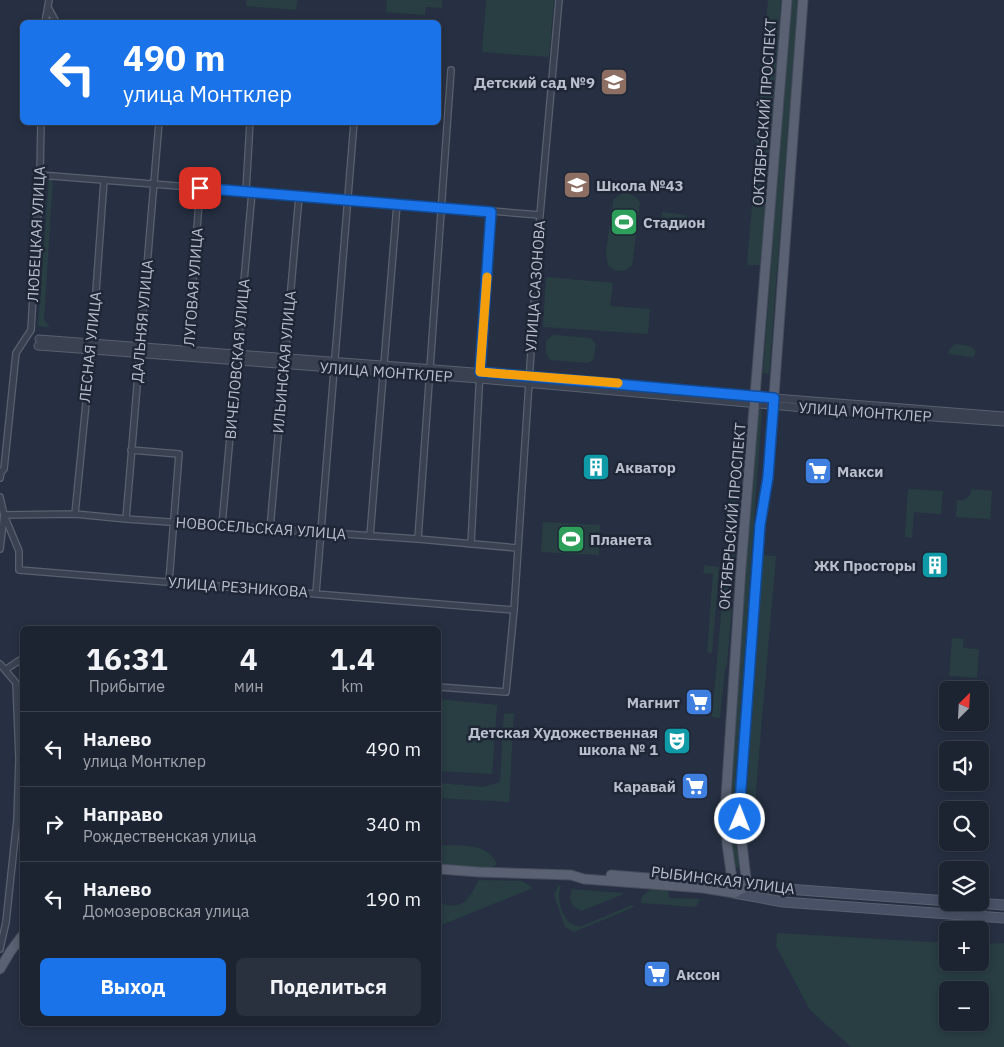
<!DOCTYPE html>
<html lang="ru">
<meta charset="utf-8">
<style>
body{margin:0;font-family:"IBM Plex Sans",sans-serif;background:#29303e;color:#f1f3f6;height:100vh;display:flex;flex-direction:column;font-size:19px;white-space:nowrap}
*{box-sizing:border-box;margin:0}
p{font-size:16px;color:#a0a4ac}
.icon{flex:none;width:28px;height:28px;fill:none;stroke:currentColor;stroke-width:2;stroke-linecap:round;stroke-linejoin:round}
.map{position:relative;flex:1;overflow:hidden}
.side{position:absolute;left:20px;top:626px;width:421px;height:400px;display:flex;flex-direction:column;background:#1c2432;border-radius:8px;box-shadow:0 2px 8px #0003,0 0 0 1px #3a414d}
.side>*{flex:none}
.guide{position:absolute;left:20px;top:20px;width:421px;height:105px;border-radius:8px;box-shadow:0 2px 8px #0003,0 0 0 1px #3a414d;background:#1a73e8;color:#fff;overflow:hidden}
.needle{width:32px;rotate:24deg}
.buttons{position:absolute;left:939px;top:681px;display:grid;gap:10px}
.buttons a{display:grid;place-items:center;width:50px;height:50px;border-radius:8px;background:#1c2432;box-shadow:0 2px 8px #0003,0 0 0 1px #3a414d;font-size:25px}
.pin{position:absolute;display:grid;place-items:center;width:42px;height:42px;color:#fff;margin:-21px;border-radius:10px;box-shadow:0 2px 8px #0006}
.me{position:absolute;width:55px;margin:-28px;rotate:1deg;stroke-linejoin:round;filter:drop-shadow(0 0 4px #0008)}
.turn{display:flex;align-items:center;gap:18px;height:105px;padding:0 20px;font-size:22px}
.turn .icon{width:65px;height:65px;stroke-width:2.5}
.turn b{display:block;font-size:35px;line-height:42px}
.eta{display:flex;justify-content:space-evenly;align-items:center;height:85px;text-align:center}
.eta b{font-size:30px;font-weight:700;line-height:35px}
.primary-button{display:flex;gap:10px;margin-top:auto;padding:10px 20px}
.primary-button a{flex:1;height:58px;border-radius:8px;background:#1a73e8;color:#fff;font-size:20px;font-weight:700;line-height:58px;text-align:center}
.primary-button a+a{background:#29303e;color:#f1f3f6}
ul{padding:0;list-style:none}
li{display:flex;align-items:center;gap:15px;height:75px;padding:0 20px;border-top:1px solid #3a414d}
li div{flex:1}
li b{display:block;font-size:19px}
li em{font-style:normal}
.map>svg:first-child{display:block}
</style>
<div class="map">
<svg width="1004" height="1047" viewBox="0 0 1004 1047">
<rect width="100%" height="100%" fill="#263042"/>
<!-- green -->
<path fill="#283e43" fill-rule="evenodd" d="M246 0H297L296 10 246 6Z
M387 0H442V8L426 7 425 15 386 12Z
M486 0H554L549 57 482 52Z
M768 0H781L767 188 753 187Z
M791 0H798L769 374 763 373Z
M49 177 53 178 44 320 50 327 38 326Z
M626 192 636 197 640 202 632 265 626 270 615 271 608 265 606 253 613 200 619 195Z
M753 194 767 195 760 265H747Z
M662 212 686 215 685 226 661 223Z
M546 277 613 283 610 306 650 309 648 334 543 327Z
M553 335 591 338 596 345 593 360 588 363 550 360 546 353V341Z
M955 344 970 346 975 350V355L973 357 948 354 949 350Z
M757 410H762L734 800V828L739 866 737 868 734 867 729 831 728 798Z
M733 463 740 464 733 562 727 561Z
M908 489 943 491 941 514 914 512 912 538 905 537Z
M971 489 992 491 990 519 956 517 957 500C965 502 971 497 971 489Z
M543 522 600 525 599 555 541 552Z
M763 555 776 556 756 789V818L747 821V787Z
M704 565 719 567 712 653 707 652 713 574 701 573 704 572Z
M725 569 735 570 727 664 725 670 720 718 712 717Z
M952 638 964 639 963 648 979 649 977 678 949 676Z
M439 699 497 705 492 774 439 771Z
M514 713 509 802 439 798V783L484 787 500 782 504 714Z
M943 744 966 745V750H948L947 774 941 773Z
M440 845C461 846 487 842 497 864L491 869 439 867V846Z
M479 880 522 881 533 888 439 926V902C463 913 469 898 479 880Z
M559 885 561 886C556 897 561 918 572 924 574 925 577 926 580 927L632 905 634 907 574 932 565 927 556 901 554 894Z
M653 888H663L669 892V898L700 899 696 907 641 903 642 896Z
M572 889 622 893 624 894 581 911 573 906 570 898Z
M777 933 947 943 948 962H980V944L1004 943V1047H851L810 1010 776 946ZM948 990H980V1022H948Z"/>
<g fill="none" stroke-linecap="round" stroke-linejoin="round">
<!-- minor casing -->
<g stroke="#59606f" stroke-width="8">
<path id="minor" d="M49 9 56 22
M45 22 49 0
M40 175 540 215
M246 191 250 122
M188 353 200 188
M131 450 179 454 169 582
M0 478 1 472 4 469 16 353 31 330 40 175 41 122
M0 497 4 515 0 549
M75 514 93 333 104 180
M126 519 159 122
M222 525 252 192
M270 529 299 196
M370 536 397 204
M418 539 451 70
M471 544 479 389 491 211
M316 593 354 122
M514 610 19 570V551L4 515 75 514 126 519 418 539 517 548
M0 664 16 683 19 759 17 819 6 922 0 949
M5 670 20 660H22
M439 687 506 692 514 610 540 215 559 0"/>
</g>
<!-- tertiary casing -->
<g stroke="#59606f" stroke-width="9">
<path id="tertiary" d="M39 339 540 377 736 395 1004 416
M38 346 480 379 804 408 1004 422"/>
</g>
<!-- secondary casing -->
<g stroke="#59606f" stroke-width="11">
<path id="secondary" d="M747 886 948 901
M734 893 783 902 1004 918
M963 902 1004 905"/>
</g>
<!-- primary casing -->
<g stroke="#444b5b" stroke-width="11">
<path id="primary" d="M439 869 479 872 571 875 584 879 703 888 734 893
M611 875 738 885
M734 893 747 886 741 836 740 801 760 525 768 477 803 0
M734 893 727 844 726 797 741 568 787 0
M0 969 10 952 22 936"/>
</g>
<!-- minor -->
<use href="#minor" stroke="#3a4252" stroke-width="5.5"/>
<!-- tertiary -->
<use href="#tertiary" stroke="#3a4252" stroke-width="7"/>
<!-- secondary -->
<use href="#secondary" stroke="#485165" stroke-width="9"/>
<!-- primary -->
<use href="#primary" stroke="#596172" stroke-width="9"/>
</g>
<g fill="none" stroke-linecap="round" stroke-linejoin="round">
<!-- route casing -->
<g stroke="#114b97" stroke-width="12">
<path id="route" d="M200 188 491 212 480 372 774 398 768 477 760 525 740 801V819"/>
</g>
<!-- route -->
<use href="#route" stroke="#1a73e8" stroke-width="9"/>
<!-- slow -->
<path stroke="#f59e0b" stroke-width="9" d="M487 277 480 372 618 383"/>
</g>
<!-- icons -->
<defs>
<g id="school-square" transform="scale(1.4375)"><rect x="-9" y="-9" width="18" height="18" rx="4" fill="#8d6e63" stroke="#1f2737"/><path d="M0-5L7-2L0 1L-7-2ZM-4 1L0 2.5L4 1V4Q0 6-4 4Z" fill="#fff"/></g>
<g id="stadium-square" transform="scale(1.4375)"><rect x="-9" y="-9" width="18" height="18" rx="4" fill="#2e9e5b" stroke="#1f2737"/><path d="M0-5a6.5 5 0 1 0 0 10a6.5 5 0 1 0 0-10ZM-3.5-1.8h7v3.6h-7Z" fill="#fff"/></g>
<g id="building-square" transform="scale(1.4375)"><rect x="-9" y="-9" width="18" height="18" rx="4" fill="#0f9aa8" stroke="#1f2737"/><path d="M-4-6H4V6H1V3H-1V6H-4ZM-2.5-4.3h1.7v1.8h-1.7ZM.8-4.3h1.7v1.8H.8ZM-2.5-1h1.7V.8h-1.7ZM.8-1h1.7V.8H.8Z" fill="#fff"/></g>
<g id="supermarket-square" transform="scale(1.4375)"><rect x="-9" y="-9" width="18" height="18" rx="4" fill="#3f7fe0" stroke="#1f2737"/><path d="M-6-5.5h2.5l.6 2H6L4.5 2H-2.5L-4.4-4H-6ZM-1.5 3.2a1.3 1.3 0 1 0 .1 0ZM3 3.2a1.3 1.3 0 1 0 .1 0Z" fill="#fff"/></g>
<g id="theatre-square" transform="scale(1.4375)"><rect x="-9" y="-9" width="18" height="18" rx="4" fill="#0f9aa8" stroke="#1f2737"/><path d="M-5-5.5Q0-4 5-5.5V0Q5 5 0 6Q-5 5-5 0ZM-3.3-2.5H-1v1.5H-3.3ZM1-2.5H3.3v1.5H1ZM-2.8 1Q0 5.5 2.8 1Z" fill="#fff"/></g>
</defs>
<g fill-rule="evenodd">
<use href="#school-square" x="614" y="82"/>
<use href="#school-square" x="577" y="185"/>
<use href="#stadium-square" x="624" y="222"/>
<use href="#building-square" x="596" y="467"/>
<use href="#supermarket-square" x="818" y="471"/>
<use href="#stadium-square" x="571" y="539"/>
<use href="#building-square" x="935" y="565"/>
<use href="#supermarket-square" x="699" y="702"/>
<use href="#theatre-square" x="677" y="741"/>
<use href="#supermarket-square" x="695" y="786"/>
<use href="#supermarket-square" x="657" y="974"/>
</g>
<g text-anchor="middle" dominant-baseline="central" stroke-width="5" stroke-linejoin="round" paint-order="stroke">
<!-- poi labels -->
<g font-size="15" font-weight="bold" fill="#b8becc" stroke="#1f2737" text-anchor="start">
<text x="595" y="82" text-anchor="end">Детский сад №9</text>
<text x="596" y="185">Школа №43</text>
<text x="643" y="222">Стадион</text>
<text x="615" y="467">Акватор</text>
<text x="837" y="471">Макси</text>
<text x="590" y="539">Планета</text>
<text x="916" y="565" text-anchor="end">ЖК Просторы</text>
<text x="680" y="702" text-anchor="end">Магнит</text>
<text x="658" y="732" text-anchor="end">Детская Художественная<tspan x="658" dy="17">школа № 1</tspan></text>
<text x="676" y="786" text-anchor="end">Каравай</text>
<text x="676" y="974">Аксон</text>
</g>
<!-- street labels -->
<g font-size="15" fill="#b8becc" stroke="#1f2737">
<text transform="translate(764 112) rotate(-86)">ОКТЯБРЬСКИЙ ПРОСПЕКТ</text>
<text transform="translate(36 234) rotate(-87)">ЛЮБЕЦКАЯ УЛИЦА</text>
<text transform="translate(535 286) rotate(-86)">УЛИЦА САЗОНОВА</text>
<text transform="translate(193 287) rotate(-86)">ЛУГОВАЯ УЛИЦА</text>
<text transform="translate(142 321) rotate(-85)">ДАЛЬНЯЯ УЛИЦА</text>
<text transform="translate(90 347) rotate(-84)">ЛЕСНАЯ УЛИЦА</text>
<text transform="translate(237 359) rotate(-85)">ВИЧЕЛОВСКАЯ УЛИЦА</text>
<text transform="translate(284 362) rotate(-85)">ИЛЬИНСКАЯ УЛИЦА</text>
<text transform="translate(386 372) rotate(4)">УЛИЦА МОНТКЛЕР</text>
<text transform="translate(865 412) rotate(4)">УЛИЦА МОНТКЛЕР</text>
<text transform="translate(732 516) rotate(-85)">ОКТЯБРЬСКИЙ ПРОСПЕКТ</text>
<text transform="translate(261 528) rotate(4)">НОВОСЕЛЬСКАЯ УЛИЦА</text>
<text transform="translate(238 587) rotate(4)">УЛИЦА РЕЗНИКОВА</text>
<text transform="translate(723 880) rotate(7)">РЫБИНСКАЯ УЛИЦА</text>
</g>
</g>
</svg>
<div class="buttons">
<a><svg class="needle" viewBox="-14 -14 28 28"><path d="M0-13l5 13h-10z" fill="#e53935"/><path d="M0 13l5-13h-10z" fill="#a0a4ac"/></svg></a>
<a><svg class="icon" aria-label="sound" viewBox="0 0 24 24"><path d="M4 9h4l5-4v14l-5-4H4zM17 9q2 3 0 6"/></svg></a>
<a><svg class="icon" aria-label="search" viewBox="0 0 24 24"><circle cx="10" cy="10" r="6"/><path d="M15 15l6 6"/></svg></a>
<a><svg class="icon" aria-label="layers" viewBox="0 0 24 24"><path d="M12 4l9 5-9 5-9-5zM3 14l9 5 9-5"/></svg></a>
<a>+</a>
<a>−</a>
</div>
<div class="pin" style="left:200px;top:188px;background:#d93025"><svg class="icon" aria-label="arrive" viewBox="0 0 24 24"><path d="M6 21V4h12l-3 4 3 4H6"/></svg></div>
<svg class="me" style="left:740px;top:819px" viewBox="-20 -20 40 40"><circle r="17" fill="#1a73e8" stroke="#fff" stroke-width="3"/><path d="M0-11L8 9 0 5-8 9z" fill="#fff"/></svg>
<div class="guide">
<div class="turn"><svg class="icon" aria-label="left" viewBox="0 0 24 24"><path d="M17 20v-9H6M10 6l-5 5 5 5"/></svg><div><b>490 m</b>улица Монтклер</div></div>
</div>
<section class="side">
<div class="eta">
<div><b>16:31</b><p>Прибытие</p></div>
<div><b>4</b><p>мин</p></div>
<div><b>1.4</b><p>km</p></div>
</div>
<ul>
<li><svg class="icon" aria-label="left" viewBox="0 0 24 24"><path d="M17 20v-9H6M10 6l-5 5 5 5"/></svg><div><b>Налево</b><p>улица Монтклер</p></div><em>490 m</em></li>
<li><svg class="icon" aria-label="right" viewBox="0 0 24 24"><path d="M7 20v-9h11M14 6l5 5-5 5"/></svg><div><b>Направо</b><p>Рождественская улица</p></div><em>340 m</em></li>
<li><svg class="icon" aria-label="left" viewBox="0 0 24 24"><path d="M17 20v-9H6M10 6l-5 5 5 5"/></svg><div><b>Налево</b><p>Домозеровская улица</p></div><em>190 m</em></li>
</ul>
<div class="primary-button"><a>Выход</a><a>Поделиться</a></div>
</section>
</div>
